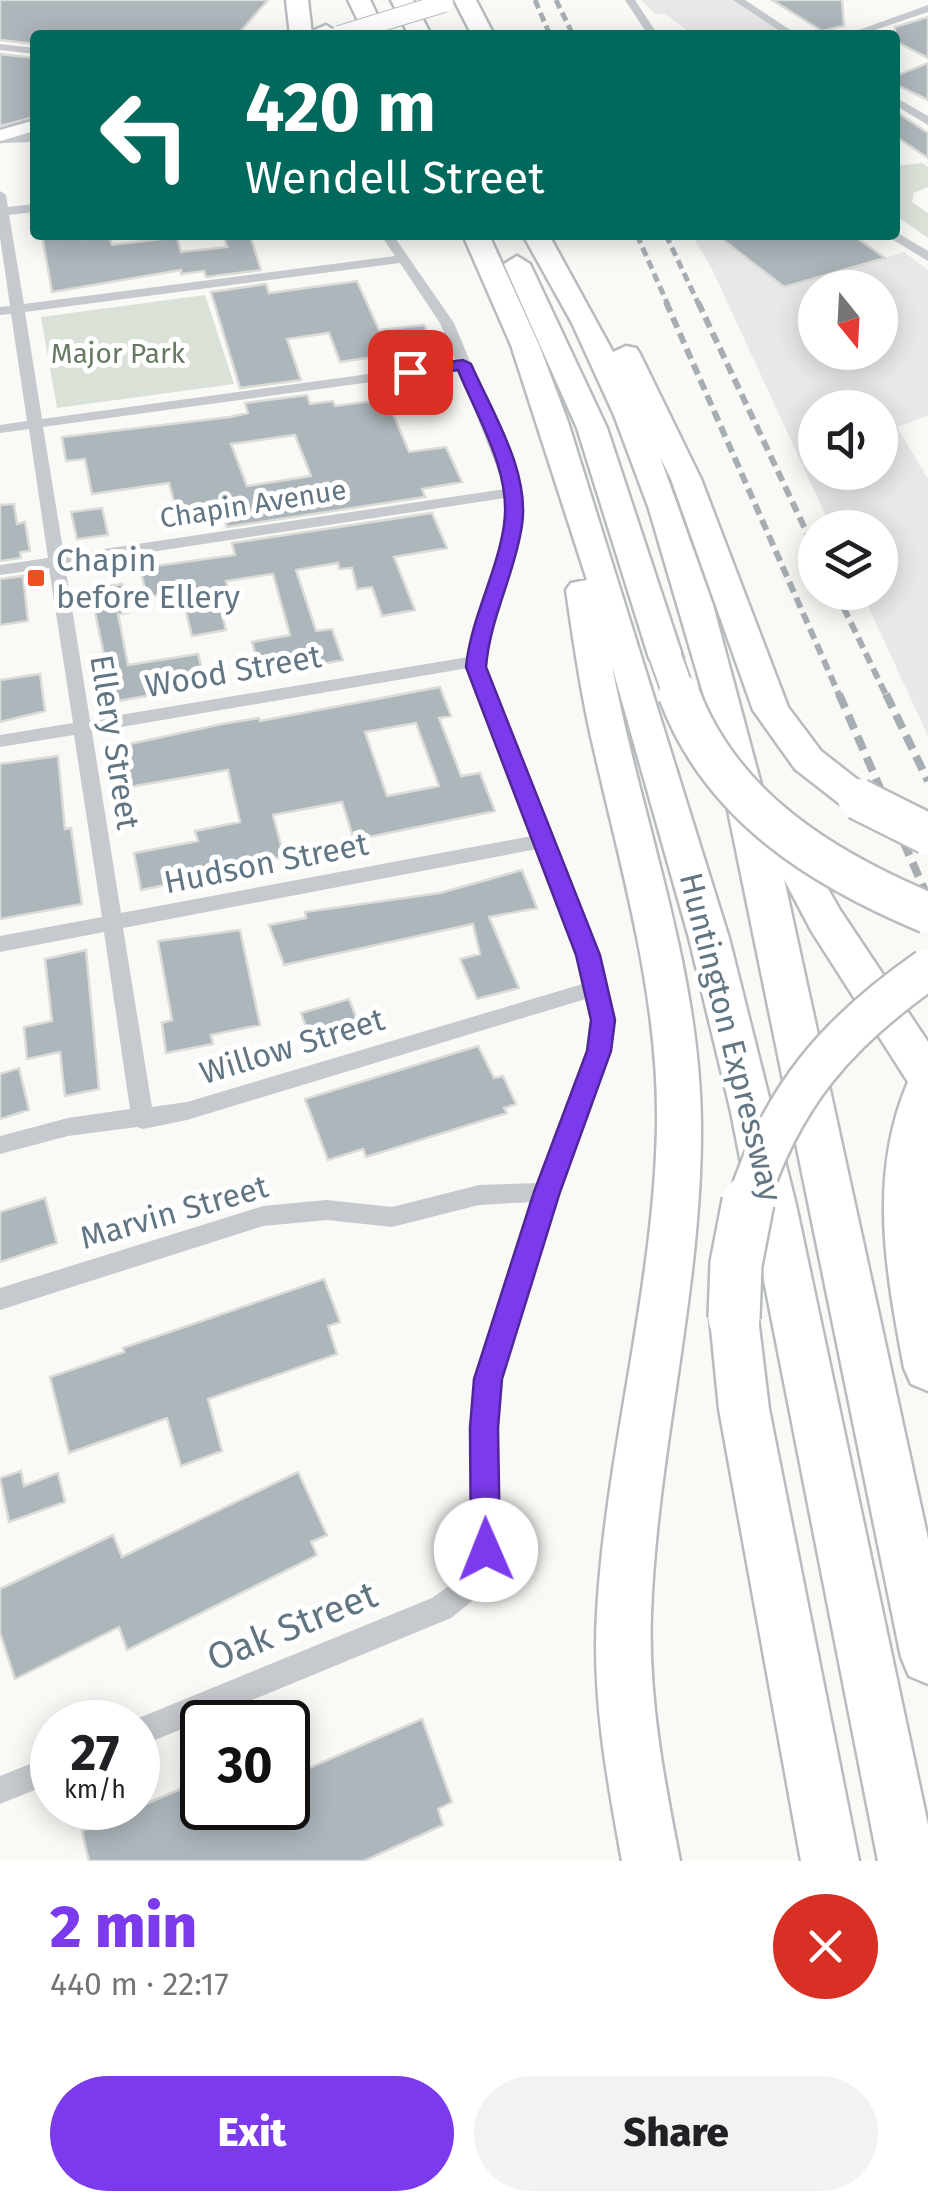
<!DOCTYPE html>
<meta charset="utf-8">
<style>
body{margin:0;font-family:"Fira Sans",sans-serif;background:#f2f2f2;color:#202124;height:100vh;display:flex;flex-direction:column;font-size:38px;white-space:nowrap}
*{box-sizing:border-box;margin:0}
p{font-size:32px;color:#757577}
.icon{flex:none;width:55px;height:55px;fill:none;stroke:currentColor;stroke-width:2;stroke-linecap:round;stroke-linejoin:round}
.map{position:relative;height:1861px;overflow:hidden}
.panel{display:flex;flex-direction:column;background:#fff;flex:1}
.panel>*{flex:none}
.hud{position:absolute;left:30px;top:30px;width:870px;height:210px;border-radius:10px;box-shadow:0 5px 25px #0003;background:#00695c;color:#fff;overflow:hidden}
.needle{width:65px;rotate:162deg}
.fabs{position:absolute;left:798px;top:270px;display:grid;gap:20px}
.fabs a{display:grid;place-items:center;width:100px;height:100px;border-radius:50%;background:#fff;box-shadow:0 5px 25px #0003;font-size:50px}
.speed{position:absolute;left:30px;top:1700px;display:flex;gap:20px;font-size:50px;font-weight:700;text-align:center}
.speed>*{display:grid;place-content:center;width:130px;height:130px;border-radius:50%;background:#fff;box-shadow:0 5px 25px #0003;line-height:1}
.speed small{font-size:25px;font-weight:400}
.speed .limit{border:5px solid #111;border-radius:15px;background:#fff;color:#111}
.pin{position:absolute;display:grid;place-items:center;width:85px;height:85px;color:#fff;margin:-42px;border-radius:20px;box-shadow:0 5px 15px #0006}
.me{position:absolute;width:110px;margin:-55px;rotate:359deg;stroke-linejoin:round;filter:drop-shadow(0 0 8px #0008)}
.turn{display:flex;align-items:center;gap:35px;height:210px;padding:0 50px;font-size:45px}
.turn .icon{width:130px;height:130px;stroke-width:2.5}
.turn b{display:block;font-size:70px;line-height:85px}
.round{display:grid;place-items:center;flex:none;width:105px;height:105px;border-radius:52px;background:#f2f2f2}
.overview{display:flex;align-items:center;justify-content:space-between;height:170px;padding:0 50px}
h1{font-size:60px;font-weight:800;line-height:75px;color:#7c3aed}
.cta{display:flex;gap:20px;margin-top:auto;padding:20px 50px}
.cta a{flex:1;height:115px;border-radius:60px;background:#7c3aed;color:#fff;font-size:40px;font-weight:800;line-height:115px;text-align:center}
.cta a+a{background:#f2f2f2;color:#202124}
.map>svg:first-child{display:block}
</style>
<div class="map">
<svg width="928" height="1861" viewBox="0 0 928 1861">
<rect width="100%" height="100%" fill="#f9f9f6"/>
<!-- built -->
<path fill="#e7e8e7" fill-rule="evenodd" d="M641 0H739L793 35H694L665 14H655Z
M692 235H853L885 258 904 252 928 270V416L897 427 928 479V736L862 593 880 592V528L831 527 712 269ZM815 288H880V352H815ZM815 408H880V472H815Z"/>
<!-- green -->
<path fill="#dae1d7" d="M922 163 928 167V187L914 193 912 202 928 213V238L895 215V166Z
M205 295 234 384 57 408 41 317Z"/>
<!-- building -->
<path fill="#adb6bb" stroke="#dbdbd8" stroke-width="2.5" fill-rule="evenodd" d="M0 0H268L237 35H35V44L0 40Z
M772 0H842L844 26 822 31Z
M928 17V58L895 41V27Z
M0 54 35 58V117L0 126Z
M928 63V100L895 84V76Z
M895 111 928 133V158L895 136Z
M42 235H82V239L109 236 112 245 177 237 181 252 227 247 223 235H250L261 270 206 277 204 271 181 274V270L52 292Z
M717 235H853L885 258 784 287Z
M357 281 379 330 424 325 434 346 400 350 403 366 378 369 374 357 340 362 329 333 287 339 301 380 240 388 211 292 266 284 269 293Z
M409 381 421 408 396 412 385 384Z
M307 395 310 404 333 401 335 406 387 399 409 452 446 447 462 482 422 489 425 497 227 527 223 514 179 520 169 483 92 494 85 459 66 461 62 437 230 417 248 413 245 403ZM295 435 311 476 247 486 231 444Z
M14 504 17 524 25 522 30 551 20 552 21 558 0 561V505Z
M102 508 108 535 77 539 71 512Z
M432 513 447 548 394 557 415 610 382 616 372 587 357 589 352 568 339 569 338 563 296 570 316 631 332 629 343 660 261 676 252 642 290 635 273 574 226 581 228 589 216 591 226 630 192 636 181 591 147 597 140 568 235 555 232 543Z
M23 576 28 621 0 625V579Z
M122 584 128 613 118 614 128 665 198 654 206 685 108 703 102 670 107 669 90 589Z
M40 674 45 711 0 722V680Z
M440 687 451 716 439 718 461 776 480 773 495 811 354 840 342 802 273 815 284 857 246 862 228 867 229 872 141 890 134 853 198 841 195 831 240 822 228 770 123 788 116 747 222 724 259 718 260 721ZM416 723 439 786 387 796 365 732Z
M58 756 65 829 71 828 82 904 0 919V764Z
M522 870 537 908 489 917 519 988 477 999 460 959 480 954 473 924 284 965 269 925 306 918 305 912 440 893Z
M240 930 260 1025 211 1035 213 1044 166 1053 162 1023 172 1020 158 941Z
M86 950 99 1089 65 1096 60 1052 27 1059 24 1027 52 1021 45 959Z
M349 999 360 1027 311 1040 301 1013Z
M478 1046 494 1078 503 1076 516 1104 504 1108 507 1113 366 1157 363 1149 328 1160 305 1099Z
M19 1068 29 1110 0 1119V1074Z
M45 1198 57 1243 0 1262V1212Z
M324 1279 340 1322 328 1326 337 1354 208 1399 222 1451 181 1466 167 1418 69 1453 50 1377 124 1352 123 1348Z
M21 1471 24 1486 58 1473 65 1502 9 1522 0 1478Z
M298 1472 327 1535 311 1542 317 1555 127 1650 119 1627 15 1679 0 1633V1589L113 1535 122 1557Z
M422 1719 452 1802 438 1809 443 1825 364 1861H89L82 1831 202 1780V1808H288V1777Z"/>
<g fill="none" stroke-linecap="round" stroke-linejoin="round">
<!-- secondary casing -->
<g stroke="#b8bec2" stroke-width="5">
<path id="secondary" d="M326 25 334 30 332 33 303 35Z
M35 120V131L0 141V130Z"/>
</g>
<!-- highway casing -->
<g stroke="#b8bcbf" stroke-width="5">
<path id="highway" d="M286 0H308L312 35H290Z
M348 0H370L387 35H365Z
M391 0H413L431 35H409Z
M454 0H476L494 35H472Z
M463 235H489L539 345 568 422 729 938 796 1205 928 1825V1861H878L731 1112 689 938 612 666C641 819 700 968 701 1125 702 1290 657 1450 651 1614 648 1697 664 1780 680 1861H622C607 1779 592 1697 597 1613 606 1450 654 1290 657 1126 659 999 623 876 595 754 582 700 574 645 566 590L571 583 587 580 511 345Z
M523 235H549L613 352 626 346 636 348 640 354 701 479 788 707 821 751 871 790 877 799 871 808 858 812 845 808 795 769 753 710 671 479 660 457 713 605 766 803 781 806 840 910 928 1042V1391L911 1384 904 1368C886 1272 868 1175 908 1082L812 932 784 879 928 1539V1684L909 1676 901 1657 706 703 649 509 614 415 572 323Z
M517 256 530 264 607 428 683 658 678 666 666 669 654 666 649 658 577 428 504 264Z
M734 1296 751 1302 758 1318 769 1409 859 1861H801L719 1409 710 1318 717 1302Z"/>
</g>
<!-- street -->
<path fill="#c6cace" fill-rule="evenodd" d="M625 0H635L658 35H648Z
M733 0H745L798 35H786Z
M928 5V12L860 35H845Z
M0 44 35 48V54L0 50Z
M895 97 928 116V125L895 105Z
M35 134V142L0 143V135Z
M0 191 6 195 8 207 35 204V212L9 215 24 304 395 256 381 235H393L454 323 521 484 520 532 487 635 485 667 602 966 612 1010 610 1051 558 1192 500 1379 496 1562 482 1593 451 1618 138 1747V1722H129L432 1598 464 1575 470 1561 476 1379 532 1202 479 1205 392 1227 327 1220 263 1226 0 1310V1288L263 1206 327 1200 392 1207 479 1185 539 1183C559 1131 601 1053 589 998L187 1120 143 1129 137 1127 68 1136 0 1154V1136L68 1118 130 1109 104 932 0 952V936L102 917 74 735 0 747V735L73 723 49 568 0 575V565L48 558 29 429 0 433V425L27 421 11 314 0 315V307L10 306 0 237ZM400 263 440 323 456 362 42 419 25 312ZM459 370 505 489 64 555 43 427ZM505 498 504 532 471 635 468 657 90 720 65 565ZM468 668 532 836 121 913 92 732ZM537 849 586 983 187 1102 152 1107 123 928Z
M896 232 928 251V261L885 235H895Z
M52 1755V1783L0 1804V1776Z"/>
<!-- secondary -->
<use href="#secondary" fill="#fff" fill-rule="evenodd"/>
<!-- highway -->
<use href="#highway" fill="#fff" fill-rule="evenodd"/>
<!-- rail-far2 -->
<path stroke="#a6adb3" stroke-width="5" stroke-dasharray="9 5" stroke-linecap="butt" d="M535 0 550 35
M556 0 573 35
M637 235 668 305
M666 235 699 305"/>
<!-- rail-far1 -->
<path stroke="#a6adb3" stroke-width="6" stroke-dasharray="11 6" stroke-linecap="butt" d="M666 302 840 697
M698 302 815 550
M836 592 887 697"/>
<!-- rail -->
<path stroke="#a6adb3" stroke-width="8" stroke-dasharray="15 8" stroke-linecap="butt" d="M839 694 928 898
M886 694 928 781"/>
<!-- secondary-bridge casing -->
<g stroke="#b8bec2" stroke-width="20" stroke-linecap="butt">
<path id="secondary-bridge" d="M339 35 444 3"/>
</g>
<!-- highway-bridge-far2 casing -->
<g stroke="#b8bcbf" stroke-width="35" stroke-linecap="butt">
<path id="highway-bridge-far2" d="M666 658 680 697"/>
</g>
<!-- highway-bridge-far1 casing -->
<g stroke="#b8bcbf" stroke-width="45" stroke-linecap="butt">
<path id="highway-bridge-far1" d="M679 694C721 807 823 869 928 913
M858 799 928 834
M747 1205C781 1097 836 1033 928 969"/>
</g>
<!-- highway-bridge casing -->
<g stroke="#b8bcbf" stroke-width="56" stroke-linecap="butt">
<path id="highway-bridge" d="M734 1318 736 1264 748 1202"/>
</g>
<!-- secondary-bridge -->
<use href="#secondary-bridge" stroke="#fff" stroke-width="18"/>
<!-- highway-bridge-far2 -->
<use href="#highway-bridge-far2" stroke="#fff" stroke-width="31"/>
<!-- highway-bridge-far1 -->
<use href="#highway-bridge-far1" stroke="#fff" stroke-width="40"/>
<!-- highway-bridge -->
<use href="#highway-bridge" stroke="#fff" stroke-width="51"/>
</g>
<!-- route -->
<path fill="#7c3aed" stroke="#51269a" stroke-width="2.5" d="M463 360 471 364C492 412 530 471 522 525 515 574 490 617 486 667L600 955 615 1020 611 1051 560 1192 502 1379 498 1428 500 1550 496 1561 486 1565 475 1561 471 1550 470 1428 474 1379 534 1192 587 1051 591 1020 576 955 466 667C471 617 497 574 504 525 512 472 477 417 458 370L410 377 402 372 410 367Z"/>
<!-- markers -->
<rect fill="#ee4f21" stroke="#fff" stroke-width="4" x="26" y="568" width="20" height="20" rx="5"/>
<g text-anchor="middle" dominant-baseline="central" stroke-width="10" stroke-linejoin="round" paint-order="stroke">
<!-- far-park labels -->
<g font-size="28" fill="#667a61" stroke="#fff">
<text x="118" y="353">Major Park</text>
</g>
<!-- far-street labels -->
<g font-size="28" fill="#627583" stroke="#fff">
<text transform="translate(253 504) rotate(-9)">Chapin Avenue</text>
</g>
<!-- poi labels -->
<g font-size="32" fill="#627583" stroke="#fff" text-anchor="start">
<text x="56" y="560">Chapin<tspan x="56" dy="37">before Ellery</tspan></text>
</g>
<!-- street labels -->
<g font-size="32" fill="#627583" stroke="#fff">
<text transform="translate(233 671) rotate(-10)">Wood Street</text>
<text transform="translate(115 742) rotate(81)">Ellery Street</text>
<text transform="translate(266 863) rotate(-11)">Hudson Street</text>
<text transform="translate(731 1037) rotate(76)">Huntington Expressway</text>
<text transform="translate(292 1046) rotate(-17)">Willow Street</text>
<text transform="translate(174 1212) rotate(-16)">Marvin Street</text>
</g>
<!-- near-street labels -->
<g font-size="38" fill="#627583" stroke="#fff">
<text transform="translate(292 1626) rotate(-22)">Oak Street</text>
</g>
</g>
</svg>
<div class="fabs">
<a><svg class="needle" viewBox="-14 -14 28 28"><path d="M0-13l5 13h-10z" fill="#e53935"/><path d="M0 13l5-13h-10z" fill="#757577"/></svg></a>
<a><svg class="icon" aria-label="sound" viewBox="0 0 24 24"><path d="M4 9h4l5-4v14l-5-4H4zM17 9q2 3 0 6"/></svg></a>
<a><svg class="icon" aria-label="layers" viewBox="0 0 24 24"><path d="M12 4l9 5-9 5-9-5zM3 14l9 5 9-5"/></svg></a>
</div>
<div class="speed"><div>27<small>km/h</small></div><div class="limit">30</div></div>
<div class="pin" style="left:410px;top:372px;background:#d93025"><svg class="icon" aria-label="arrive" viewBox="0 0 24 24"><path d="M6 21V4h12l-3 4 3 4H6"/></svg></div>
<svg class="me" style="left:486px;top:1550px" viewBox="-20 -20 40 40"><circle r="19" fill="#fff"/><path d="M0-13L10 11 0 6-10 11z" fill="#7c3aed"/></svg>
<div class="hud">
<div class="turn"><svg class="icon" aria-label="left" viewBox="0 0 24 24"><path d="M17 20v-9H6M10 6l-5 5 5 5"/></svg><div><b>420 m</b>Wendell Street</div></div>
</div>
</div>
<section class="panel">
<div class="overview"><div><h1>2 min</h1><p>440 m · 22:17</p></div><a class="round" style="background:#d93025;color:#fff"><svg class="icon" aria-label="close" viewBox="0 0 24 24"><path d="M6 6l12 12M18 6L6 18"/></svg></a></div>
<div class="cta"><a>Exit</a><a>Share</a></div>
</section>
